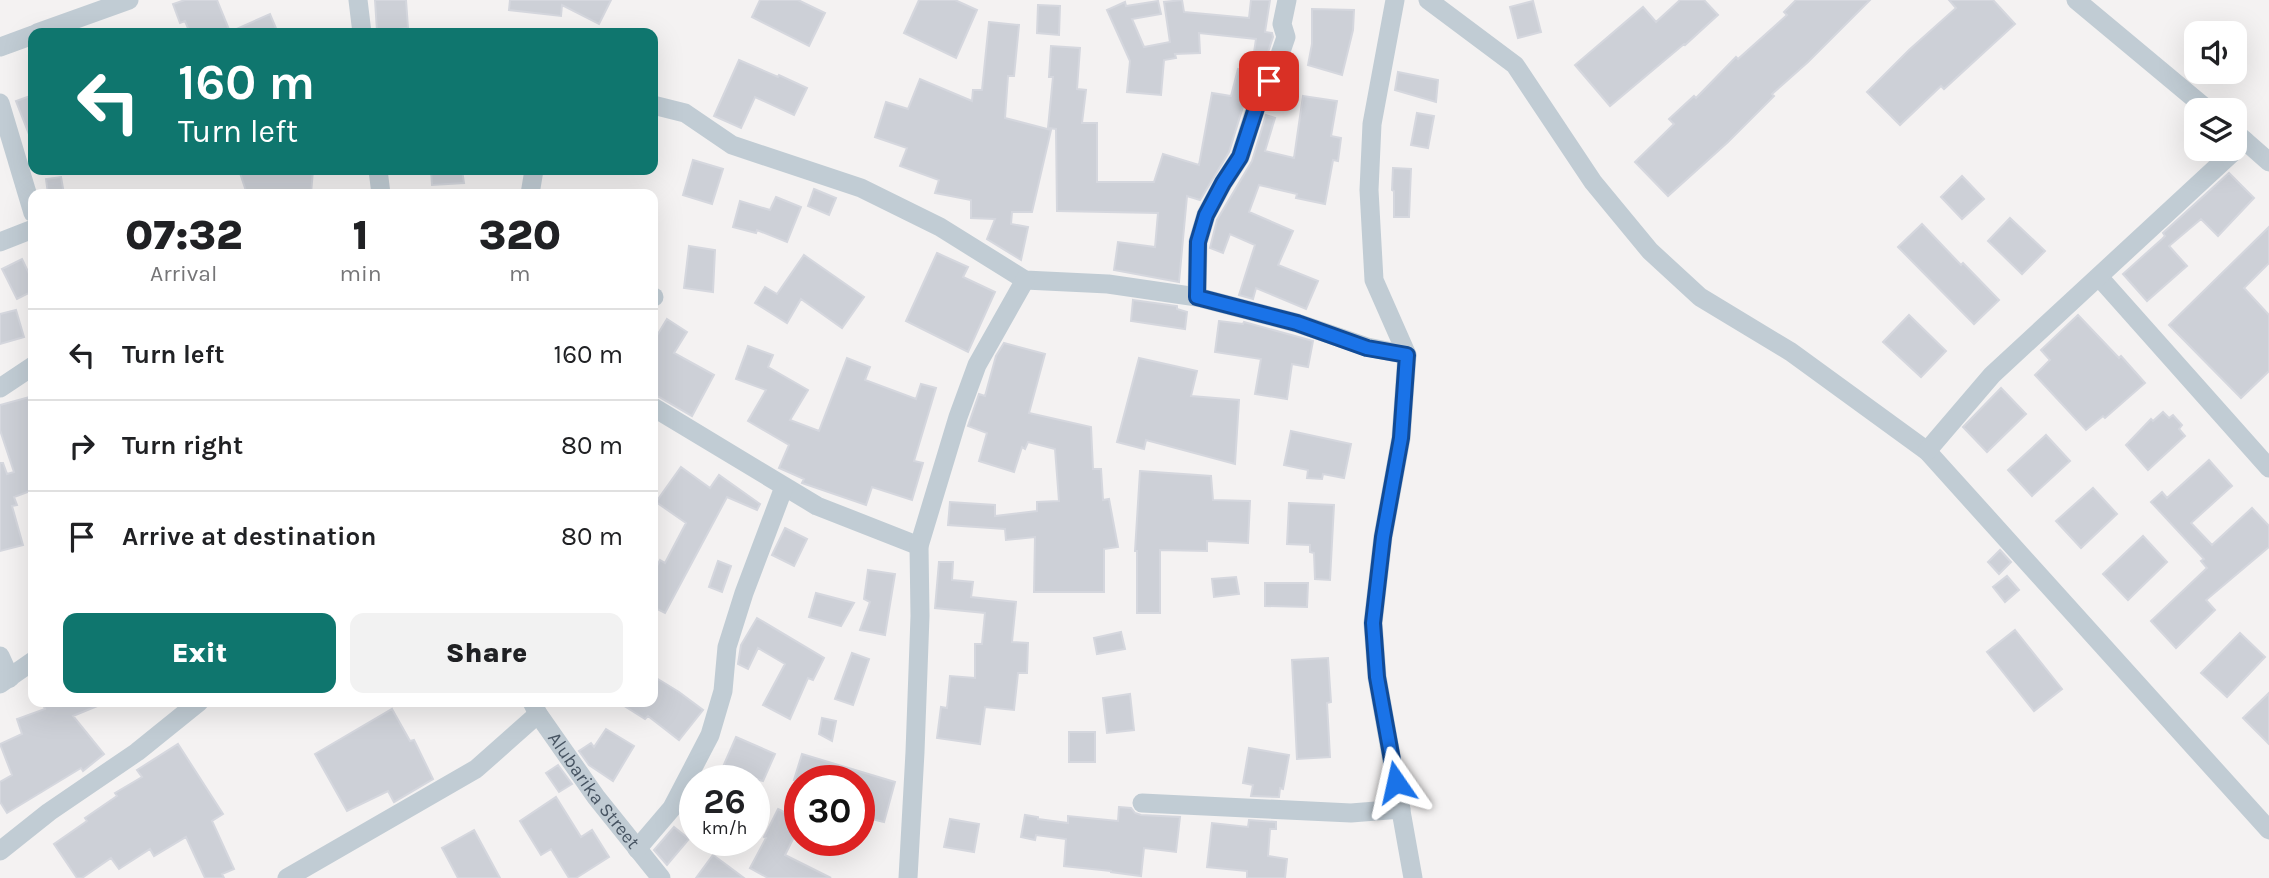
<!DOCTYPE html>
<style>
body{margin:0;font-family:Karla,sans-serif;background:#f2f2f2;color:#202124;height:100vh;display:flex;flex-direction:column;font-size:26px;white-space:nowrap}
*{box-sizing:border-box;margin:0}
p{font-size:23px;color:#757577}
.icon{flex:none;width:38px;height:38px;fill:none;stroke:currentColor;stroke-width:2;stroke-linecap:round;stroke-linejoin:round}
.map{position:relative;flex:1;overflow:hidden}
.sheet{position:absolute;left:28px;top:189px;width:630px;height:518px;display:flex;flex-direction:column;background:#fff;border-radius:14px;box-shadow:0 7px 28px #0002}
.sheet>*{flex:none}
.banner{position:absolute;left:28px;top:28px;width:630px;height:147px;border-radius:14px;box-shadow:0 7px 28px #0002;background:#0f766e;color:#fff;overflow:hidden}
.tools{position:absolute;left:2184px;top:21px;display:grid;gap:14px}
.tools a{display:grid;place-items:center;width:63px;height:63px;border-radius:14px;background:#fff;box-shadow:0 7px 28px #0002;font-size:35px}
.speed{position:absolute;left:679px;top:765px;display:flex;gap:14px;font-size:35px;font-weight:700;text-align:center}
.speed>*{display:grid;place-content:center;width:91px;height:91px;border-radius:50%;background:#fff;box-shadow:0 7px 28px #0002;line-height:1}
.speed small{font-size:18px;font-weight:400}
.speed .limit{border:10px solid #d22;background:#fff;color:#111}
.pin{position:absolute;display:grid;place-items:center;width:60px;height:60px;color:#fff;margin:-30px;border-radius:14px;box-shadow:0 4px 10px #0006}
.me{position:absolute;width:77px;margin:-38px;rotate:349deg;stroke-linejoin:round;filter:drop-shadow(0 0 5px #0008)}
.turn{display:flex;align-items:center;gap:24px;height:147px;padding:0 35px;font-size:32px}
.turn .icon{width:91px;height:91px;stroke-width:2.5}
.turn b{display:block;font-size:49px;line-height:60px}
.eta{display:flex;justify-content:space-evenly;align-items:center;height:119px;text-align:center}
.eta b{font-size:42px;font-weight:800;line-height:49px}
.cta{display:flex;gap:14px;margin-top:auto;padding:14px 35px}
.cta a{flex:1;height:80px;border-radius:14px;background:#0f766e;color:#fff;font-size:28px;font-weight:800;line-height:80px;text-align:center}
.cta a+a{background:#f2f2f2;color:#202124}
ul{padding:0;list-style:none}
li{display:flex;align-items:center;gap:21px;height:91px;padding:0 35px;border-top:2px solid #e0e0e0}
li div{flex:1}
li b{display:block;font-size:26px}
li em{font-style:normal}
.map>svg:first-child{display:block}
</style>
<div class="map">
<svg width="2269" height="878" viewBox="0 0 2269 878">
<rect width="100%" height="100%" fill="#f4f2f2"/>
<!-- building -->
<path fill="#cdd0d7" stroke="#d5d7de" stroke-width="2" d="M185 0H217L230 32 270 14 278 33H190L185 21 180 23 173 4Z
M375 0H406L408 28 377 31Z
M510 0H611L599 24 562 5 561 16 509 10Z
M760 0H798L825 13 809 46 752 17Z
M919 0H955L977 10 956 58 904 33Z
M1182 0 1184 12 1249 18 1251 0H1270L1265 32 1272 33 1273 37 1265 61 1246 97 1229 152 1200 200 1187 196 1179 282 1114 270 1118 242 1155 247 1158 213 1057 211 1056 129 1048 128 1053 77H1049L1051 46 1080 48 1077 89 1086 90 1082 123H1097V182H1154L1163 154 1199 165 1212 93 1231 96 1238 69 1251 73 1256 39 1199 33 1200 53 1175 54 1176 58 1164 60 1161 95 1127 92 1130 61 1107 10 1125 2 1126 6 1158 1 1161 14 1132 19 1144 47 1170 42 1164 2Z
M1680 0H1704L1718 15 1685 45 1684 44 1610 106 1575 65 1643 7 1656 22Z
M1796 0H1870L1808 62 1772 94 1774 96 1728 142 1668 196 1635 162 1674 124 1669 119 1694 96 1696 98 1736 57 1738 59 1787 15 1784 12Z
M1949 0H1993L2015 24 1944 89 1941 86 1900 125 1867 92 1909 50 1956 8Z
M1533 1 1541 32 1518 38 1510 7Z
M1038 5 1060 6 1059 35 1037 33Z
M1312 9 1354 10 1353 30 1342 75 1308 65 1312 44Z
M989 22 1019 25 1014 76H1008L1005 118 1051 130 1032 212H1012L1011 224 1028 227 1021 260 987 239 995 219 971 218V200L935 193 939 180 900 166 907 148 875 137 886 102 908 109 920 79 972 101 973 90H982Z
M739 60 778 77 779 75 807 88 794 115 755 97 741 128 714 116Z
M1398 72 1438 80 1436 102 1395 90Z
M33 95V142H32L16 101Z
M1303 96 1337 101 1331 136 1341 138 1338 161 1333 160 1325 204 1296 198 1297 194 1259 185 1249 212 1293 231 1278 265 1318 281 1306 309 1256 288 1253 299 1239 295 1255 245 1230 234 1223 253 1210 248 1217 220 1252 161 1266 115 1275 118 1265 151 1294 158Z
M1417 113 1434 116 1428 148 1411 145Z
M693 160 723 169 712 204 683 195Z
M1393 168 1411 169 1409 217H1394V191L1392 190Z
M239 170H313L311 194H247Z
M431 170H462L464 183 432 185Z
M2229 173 2254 198 2218 236 2201 219 2169 246 2187 266 2147 301 2123 274 2162 239 2165 236 2163 233Z
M1962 176 1984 199 1962 219 1941 197Z
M61 177 64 194H48L46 179Z
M814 189 836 198 829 215 808 206Z
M776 197 801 207 787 242 757 230 756 233 733 227 740 201 770 210Z
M2010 218 2045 251 2022 274 1988 241Z
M1922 224 1961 265 1963 263 1999 300 1974 324 1898 247Z
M2269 227V263L2244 288 2269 315V371L2241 398 2169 325Z
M689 246 715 250 713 292 684 288Z
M937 253 968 267 963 277 995 292 968 352 906 321Z
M804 255 864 297 842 328 801 299 787 323 755 303 765 287 777 294Z
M22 259 33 282V291L17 299 2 269Z
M1133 300 1177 306V309L1187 312 1185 329 1131 321Z
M16 310 24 337 0 344V314Z
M1909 315 1946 351 1921 377 1883 342Z
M2078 315 2119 358 2121 356 2145 383 2105 418 2103 416 2086 430 2035 375 2050 360 2041 350Z
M667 319 687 332 674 353 714 375 692 416 659 397 653 395V342Z
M1219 321 1243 324 1244 322 1313 341 1308 367 1292 364 1287 399 1255 394 1261 359 1215 352Z
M1004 343 1045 354 1029 413 1091 427 1093 469H1101L1103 500 1109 499 1118 547 1104 549V592H1034L1035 537 1006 540 1005 529 948 525 950 502 995 505V516L1037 511V502L1059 501 1055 449 1028 442 1025 449 1022 447 1014 472 979 461 987 433 968 426 979 394 985 396 996 356Z
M748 346 773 355 768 367 808 390 790 420 819 431 847 358 870 367 865 380 916 399 921 384 936 388 914 461 923 463 912 500 872 487 866 505 805 484 802 483 804 479 779 468 789 445 748 421 766 390 736 379Z
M1139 358 1197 371 1191 396 1239 400 1235 464 1146 440 1144 449 1117 442Z
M2001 388 2026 414 1987 452 1963 427Z
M33 396V490L14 497 17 505 12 506 23 545 0 551V463H3L7 474 14 472 0 430V405Z
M2163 412 2169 418 2173 415 2182 425 2179 429 2185 436 2148 470 2126 445 2151 419 2153 421Z
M1291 431 1351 444 1344 478 1323 474 1322 479 1307 478 1308 470 1284 465Z
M2046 435 2070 461 2032 496 2008 470Z
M2209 460 2232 486 2191 523 2212 545 2252 508 2269 526V547L2206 600 2215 610 2176 648 2151 621 2207 568 2201 561 2204 559 2151 502 2162 492 2167 498Z
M681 467 710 488 719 475 760 504 757 510 727 497 665 613 653 607V574L660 560 665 563 686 523 656 502Z
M1140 471 1211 476 1213 500 1250 501 1248 543 1207 541V551L1160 550V613H1137V551H1135Z
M2093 488 2117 514 2081 548 2056 521Z
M1289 503 1334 505 1330 580 1315 579 1314 553 1310 552V545L1287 544Z
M785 528 807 539 794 566 772 555Z
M2143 536 2167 562 2128 600 2103 574Z
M2000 550 2011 562 1999 574 1988 562Z
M718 561 731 566 722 592 709 587Z
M939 562H953L952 580 973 582 971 597 1016 602 1012 642 1028 643 1027 673H1018L1014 710 985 707 980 744 937 738 941 707 947 708 950 676 975 678V644H982L985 613 935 608Z
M868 570 895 574 885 635 860 630 870 602 864 599Z
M2007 576 2019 590 2005 602 1993 587Z
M1236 577 1239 594 1214 597 1212 579Z
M1265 583H1308L1307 607 1265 606Z
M816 593 854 603 841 626 809 617Z
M757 618 824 658 813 680 808 678 790 719 763 705 785 664 758 648 748 669 738 664 741 645Z
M2015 630 2062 689 2034 711 1987 652Z
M1121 632 1125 649 1097 654 1094 638Z
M2240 633 2265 657 2227 697 2201 673Z
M852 653 869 659 853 705 835 699Z
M1328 658 1331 702 1327 703 1330 757 1297 759 1292 660Z
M653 676 679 692 703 710 679 740 648 716 645 719 618 702H653Z
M2269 693V744L2243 718Z
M1130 694 1134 730 1107 733 1103 698Z
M42 702H107L73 716 104 754 83 771 81 768 7 813 0 802V782L12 775 0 744 22 734 17 719 45 709Z
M392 709 410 741 414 740 433 779 394 802 388 791 347 811 315 754Z
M822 718 836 721 832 741 819 734Z
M606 729 634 746 613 781 589 765 579 751 591 743 594 747Z
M1069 732H1095V762H1069Z
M736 737 775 754 763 781 722 769Z
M178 744 223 814 212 821 234 869 222 874 224 878H205L186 837 154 856 150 849 119 869 111 858 82 878H77L54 844 87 821 85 818 117 796 115 793 142 777 137 770Z
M1249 748 1289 755 1283 789 1280 788 1279 797 1251 796 1253 785 1243 783Z
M802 754 895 782 884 822 859 816V780H794Z
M558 765 572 784 559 792 546 773Z
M556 797 581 837 592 830 609 857 576 878H569L551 849 541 855 520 821Z
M1119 807 1131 808 1135 813 1141 815 1180 817 1176 852 1144 848 1141 876 1111 872V871L1064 866 1066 839 1036 835 1035 840 1021 837 1025 815 1038 817V819L1068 823V816L1118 821Z
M778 809 800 820V825L785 855 831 878H768L750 868 766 838 764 837Z
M950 819 979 824 974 852 944 847Z
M1249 820 1276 822V829H1270L1268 856 1287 859 1285 878H1247V871L1207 867 1212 823 1248 827Z
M674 827 689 839 667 865 654 850Z
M474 830 500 878H458L442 848Z
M713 855 724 863 744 878H696Z"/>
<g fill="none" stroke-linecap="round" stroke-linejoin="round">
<!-- street -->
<g stroke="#c1ccd4" stroke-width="19">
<path d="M358 0 362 33"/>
<path d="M1395 0 1372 124 1369 190 1374 280 1407 355 1401 438 1383 537 1373 623 1377 677 1413 878"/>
<path d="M1428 0 1515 65 1593 182 1650 251 1700 297 1791 352 1927 451 2269 830"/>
<path d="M2076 0 2208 110"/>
<path d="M37 33 129 0"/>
<path d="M0 47 33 35"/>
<path d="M0 103 33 213"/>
<path d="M653 105 685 113 732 145 861 188 940 227 1025 280 1108 284 1197 297 1297 323 1367 347 1407 355"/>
<path d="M2235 132 2269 162"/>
<path d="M378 170 381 194"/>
<path d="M530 194 534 170"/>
<path d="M0 242 33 229"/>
<path d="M2099 277 2269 468"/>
<path d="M653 297H654"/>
<path d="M1197 297 1198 242 1206 215 1223 183 1240 157 1258 101 1276 66 1286 37 1282 24 1287 0"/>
<path d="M0 388 33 366"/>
<path d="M653 407 817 506 919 546"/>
<path d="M1927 451 1992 375 2245 141"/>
<path d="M0 656 10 678"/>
<path d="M0 684 33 661"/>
<path id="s1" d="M532 702 538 714 596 797 661 878"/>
<path d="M1142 803 1351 813 1401 809"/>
<path d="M637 849 672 808 710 735 723 691 727 647 744 593 784 487"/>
<path d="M0 851 49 812 137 752 199 702"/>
<path d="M287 878 476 769 538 714"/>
<path d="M908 878 915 752 920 616 919 546 958 417 977 365 1025 280"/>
</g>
</g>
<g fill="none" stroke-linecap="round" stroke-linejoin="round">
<!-- route casing -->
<g stroke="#114b97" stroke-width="18">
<path id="route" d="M1269 81 1258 102 1240 157 1223 183 1206 215 1198 242 1197 297 1297 323 1367 348 1407 355 1401 438 1383 537 1373 623 1377 677 1396 782"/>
</g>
<!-- route -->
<use href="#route" stroke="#1a73e8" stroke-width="12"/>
</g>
<g text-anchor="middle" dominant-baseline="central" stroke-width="6" stroke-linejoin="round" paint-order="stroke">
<!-- street labels -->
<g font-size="19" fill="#475462" stroke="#fff">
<text stroke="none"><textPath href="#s1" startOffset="108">Alubarika Street</textPath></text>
</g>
</g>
</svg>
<div class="tools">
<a><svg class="icon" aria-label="sound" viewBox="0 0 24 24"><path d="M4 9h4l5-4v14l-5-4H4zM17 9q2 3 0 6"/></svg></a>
<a><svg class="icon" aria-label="layers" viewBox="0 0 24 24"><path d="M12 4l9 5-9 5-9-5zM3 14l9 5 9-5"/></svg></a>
</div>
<div class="speed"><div>26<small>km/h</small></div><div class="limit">30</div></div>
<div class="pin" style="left:1269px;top:81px;background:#d93025"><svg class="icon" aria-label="arrive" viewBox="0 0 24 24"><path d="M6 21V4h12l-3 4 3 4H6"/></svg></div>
<svg class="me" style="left:1396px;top:782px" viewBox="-20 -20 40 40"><path d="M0-17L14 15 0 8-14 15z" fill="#1a73e8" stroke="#fff" stroke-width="4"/></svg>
<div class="banner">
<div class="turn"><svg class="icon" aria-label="left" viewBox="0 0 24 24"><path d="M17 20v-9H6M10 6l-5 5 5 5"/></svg><div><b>160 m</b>Turn left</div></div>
</div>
<section class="sheet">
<div class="eta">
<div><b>07:32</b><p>Arrival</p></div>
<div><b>1</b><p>min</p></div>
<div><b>320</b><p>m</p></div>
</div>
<ul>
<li><svg class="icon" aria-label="left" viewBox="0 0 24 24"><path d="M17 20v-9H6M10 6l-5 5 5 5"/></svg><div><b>Turn left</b></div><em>160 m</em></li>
<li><svg class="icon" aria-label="right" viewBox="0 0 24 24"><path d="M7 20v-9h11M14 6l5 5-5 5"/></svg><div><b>Turn right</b></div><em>80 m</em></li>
<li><svg class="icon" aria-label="arrive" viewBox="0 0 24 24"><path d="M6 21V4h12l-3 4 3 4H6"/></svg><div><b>Arrive at destination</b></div><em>80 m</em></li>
</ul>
<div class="cta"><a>Exit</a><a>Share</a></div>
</section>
</div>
